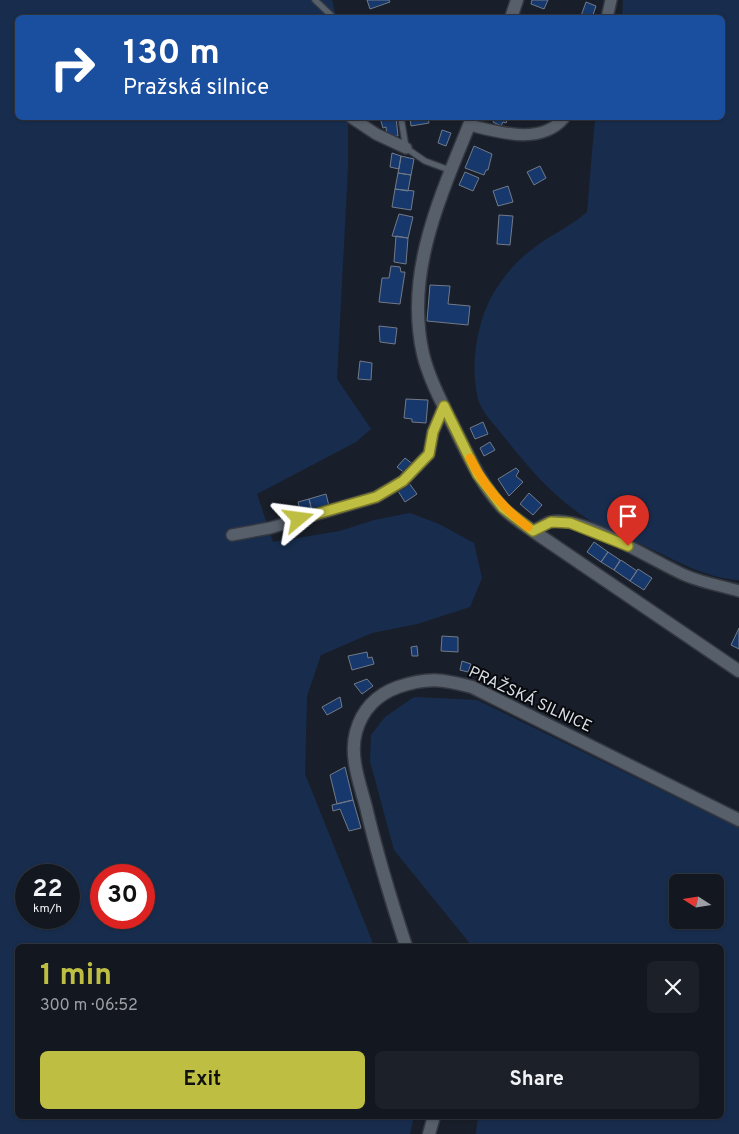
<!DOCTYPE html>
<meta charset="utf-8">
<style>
body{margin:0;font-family:Overpass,sans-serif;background:#1c2029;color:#f1f3f6;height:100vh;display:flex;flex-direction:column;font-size:19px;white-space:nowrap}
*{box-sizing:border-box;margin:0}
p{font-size:16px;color:#9d9fa5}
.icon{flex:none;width:28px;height:28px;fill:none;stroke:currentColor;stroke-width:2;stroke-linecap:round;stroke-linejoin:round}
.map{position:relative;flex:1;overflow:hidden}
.details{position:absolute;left:15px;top:944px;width:709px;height:175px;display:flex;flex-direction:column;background:#131720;border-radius:8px;box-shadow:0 1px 4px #0004,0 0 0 1px #32363e}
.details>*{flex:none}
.banner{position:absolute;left:15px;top:15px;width:710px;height:105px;border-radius:8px;box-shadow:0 1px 4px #0004,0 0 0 1px #32363e;background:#1a4fa0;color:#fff;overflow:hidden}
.needle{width:32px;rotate:282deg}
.fabs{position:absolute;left:669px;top:874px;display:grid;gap:10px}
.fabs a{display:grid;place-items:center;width:55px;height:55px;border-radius:8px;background:#131720;box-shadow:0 1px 4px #0004,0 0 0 1px #32363e;font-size:25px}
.speed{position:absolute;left:15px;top:864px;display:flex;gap:10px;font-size:25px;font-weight:700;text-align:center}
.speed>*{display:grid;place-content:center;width:65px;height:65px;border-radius:50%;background:#131720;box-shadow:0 1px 4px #0004,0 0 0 1px #32363e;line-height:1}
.speed small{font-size:12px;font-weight:400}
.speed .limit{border:8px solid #d22;background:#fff;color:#111}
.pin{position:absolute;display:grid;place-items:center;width:42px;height:42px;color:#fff;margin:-51px -21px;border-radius:50% 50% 50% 0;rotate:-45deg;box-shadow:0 0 5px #0007}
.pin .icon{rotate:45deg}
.me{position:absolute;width:55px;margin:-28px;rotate:74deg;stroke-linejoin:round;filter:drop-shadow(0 0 4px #0008)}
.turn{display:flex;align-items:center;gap:18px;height:105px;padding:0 25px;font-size:22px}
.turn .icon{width:65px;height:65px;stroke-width:2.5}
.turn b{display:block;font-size:35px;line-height:42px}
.round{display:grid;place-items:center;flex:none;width:52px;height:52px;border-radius:8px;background:#1c2029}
.overview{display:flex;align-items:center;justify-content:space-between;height:85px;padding:0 25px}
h1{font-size:30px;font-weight:700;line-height:38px;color:#bebe42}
.button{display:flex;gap:10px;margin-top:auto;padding:10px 25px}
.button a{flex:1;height:58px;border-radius:8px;background:#bebe42;color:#111;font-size:20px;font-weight:700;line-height:58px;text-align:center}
.button a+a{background:#1c2029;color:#f1f3f6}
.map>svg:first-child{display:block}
</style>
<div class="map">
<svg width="739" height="1134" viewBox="0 0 739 1134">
<rect width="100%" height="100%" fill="#191f2a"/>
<!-- green -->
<path fill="#182d4e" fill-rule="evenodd" d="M0 0H332L336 17 18 18V118H348V167L337 379 371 429 356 442 257 494 273 542 340 531 374 520 410 513 439 524 474 543 482 578 470 607 417 624 372 633 321 655 307 696 305 774 374 946H18V1116H414L410 1134H0ZM26 875H69V918H26ZM101 875H144V918H101Z
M623 0H739V580C705 578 677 561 647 547 633 540 616 537 602 528 555 500 535 475 501 433 494 424 481 411 478 399 471 369 475 335 487 306 497 284 514 262 534 248 551 235 571 226 587 212L595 118H722V18L622 17Z
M414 697 477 700 739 828V1134H476L478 1116H721V946H472L394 850 370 761 371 735 385 717ZM678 882H715V920H678Z"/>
<!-- building -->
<path fill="#16386d" stroke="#727a87" d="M367 0H389L390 2 370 9Z
M532 0H548L544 9 531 4Z
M586 2 596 6 592 18 581 16Z
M380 118H396L398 136 387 137 386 127 383 128Z
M410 118H428L429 123 411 126Z
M494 118H513L512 120 508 118 506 123 503 122 501 126 493 122Z
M442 130 451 133 446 146 438 143Z
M474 146 492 154 488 170H486L484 175 465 168Z
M392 153 401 156 399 169 390 167Z
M401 156 414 159 411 175 398 173Z
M540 166 546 178 534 185 527 172Z
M465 172 479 178 473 191 459 185Z
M398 173 411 175 408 191 395 189Z
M508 186 513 202 498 206 493 191Z
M395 189 414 191 411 210 392 207Z
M399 214 413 217 408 238 392 236Z
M499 215 513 216 510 245 497 244Z
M396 236 408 238 406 264 394 262Z
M391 266 400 267 401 272H405L400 304 379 302 382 278H389Z
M430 285 450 286 448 304 470 306 468 325 427 321Z
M379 326 397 328 395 344 380 342Z
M360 361 372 363 371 380 358 379Z
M406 399 428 400 426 423 412 422V419L404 418Z
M483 422 488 434 475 439 470 428Z
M490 442 495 450 484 456 480 448Z
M405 458 414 465 406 474 397 467Z
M516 468 519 471 516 476 523 482 509 496 498 479Z
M409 483 417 494 405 502 398 491Z
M529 493 542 505 533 515 520 504Z
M326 494 329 506 312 511 309 499Z
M309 499 312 511 301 514 298 502Z
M594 542 608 552 601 562 587 552Z
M608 552 620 560 614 570 601 562Z
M621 560 637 571 630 581 614 570Z
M638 569 652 578 644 590 630 581Z
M739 628V649L731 645Z
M442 636 458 637V652L441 651Z
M417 646 418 656H412L411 647Z
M367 652 368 658 372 657 374 664 352 670 348 656Z
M462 661 471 664 468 672 460 670Z
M367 679 373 686 362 694 354 684Z
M340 697 342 707 327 715 322 707Z
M345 767 353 800 337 804 330 775Z
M353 800 361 828 349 831 340 809 333 811 332 805Z"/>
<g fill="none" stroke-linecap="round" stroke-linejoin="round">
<!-- lane casing -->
<g stroke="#343840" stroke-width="8">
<path id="lane" d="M315 0 334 18
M401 118 406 148 425 161 452 171"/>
</g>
<!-- street casing -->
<g stroke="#343840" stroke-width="14">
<path id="street" d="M607 18 611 0
M352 118 376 134 406 148
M469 125C499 132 540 146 564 118
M533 531C538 529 544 524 550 522 581 513 657 564 687 576 704 583 722 586 739 591
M232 535 270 528 376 497 403 481 429 454 433 432 444 406"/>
</g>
<!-- secondary casing -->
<g stroke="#343840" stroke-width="15">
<path id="secondary" d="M511 18 517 0
M472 118C442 193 404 271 423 354 429 379 443 405 454 427 468 455 481 485 503 508 512 517 523 524 533 531L739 671
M406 946C391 900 377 854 366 807 360 784 349 756 356 732 362 710 376 695 398 687 428 677 442 679 472 687L739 820
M429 1134 434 1116"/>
</g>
<!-- lane -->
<use href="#lane" stroke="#575f6b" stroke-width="5.5"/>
<!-- street -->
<use href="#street" stroke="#575f6b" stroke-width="11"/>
<!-- secondary -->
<use href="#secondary" stroke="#575f6b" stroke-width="12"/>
</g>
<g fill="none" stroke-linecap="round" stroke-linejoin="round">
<!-- route casing -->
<g stroke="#7c7c2b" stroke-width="12">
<path id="route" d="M299 519 376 497 403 481 429 454 433 432 444 406 478 475 503 508 533 531 551 522 570 523 628 546"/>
</g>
<!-- route -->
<use href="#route" stroke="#bebe42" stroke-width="9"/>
<!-- slow -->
<path stroke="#f59e0b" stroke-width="9" d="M470 458C484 487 503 508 528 527"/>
</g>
<g text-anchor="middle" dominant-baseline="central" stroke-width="4" stroke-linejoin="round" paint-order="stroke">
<!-- street labels -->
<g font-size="16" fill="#d9dde4" stroke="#07090d">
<text transform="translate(530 700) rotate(25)">PRAŽSKÁ SILNICE</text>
</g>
</g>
</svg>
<div class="fabs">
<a><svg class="needle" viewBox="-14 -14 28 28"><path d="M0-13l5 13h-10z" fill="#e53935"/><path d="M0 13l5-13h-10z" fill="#9d9fa5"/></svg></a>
</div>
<div class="speed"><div>22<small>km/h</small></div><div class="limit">30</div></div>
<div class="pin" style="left:628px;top:546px;background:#d93025"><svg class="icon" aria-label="arrive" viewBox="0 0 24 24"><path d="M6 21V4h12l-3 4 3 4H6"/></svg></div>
<svg class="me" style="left:299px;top:519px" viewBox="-20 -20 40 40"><path d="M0-17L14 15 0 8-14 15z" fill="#bebe42" stroke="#fff" stroke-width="4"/></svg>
<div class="banner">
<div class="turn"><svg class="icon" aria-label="right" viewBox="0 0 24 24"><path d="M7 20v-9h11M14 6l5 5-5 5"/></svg><div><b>130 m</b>Pražská silnice</div></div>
</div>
<section class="details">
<div class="overview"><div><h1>1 min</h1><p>300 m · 06:52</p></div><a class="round"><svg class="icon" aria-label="close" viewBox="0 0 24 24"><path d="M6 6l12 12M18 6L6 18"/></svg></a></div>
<div class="button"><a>Exit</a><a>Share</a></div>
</section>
</div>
